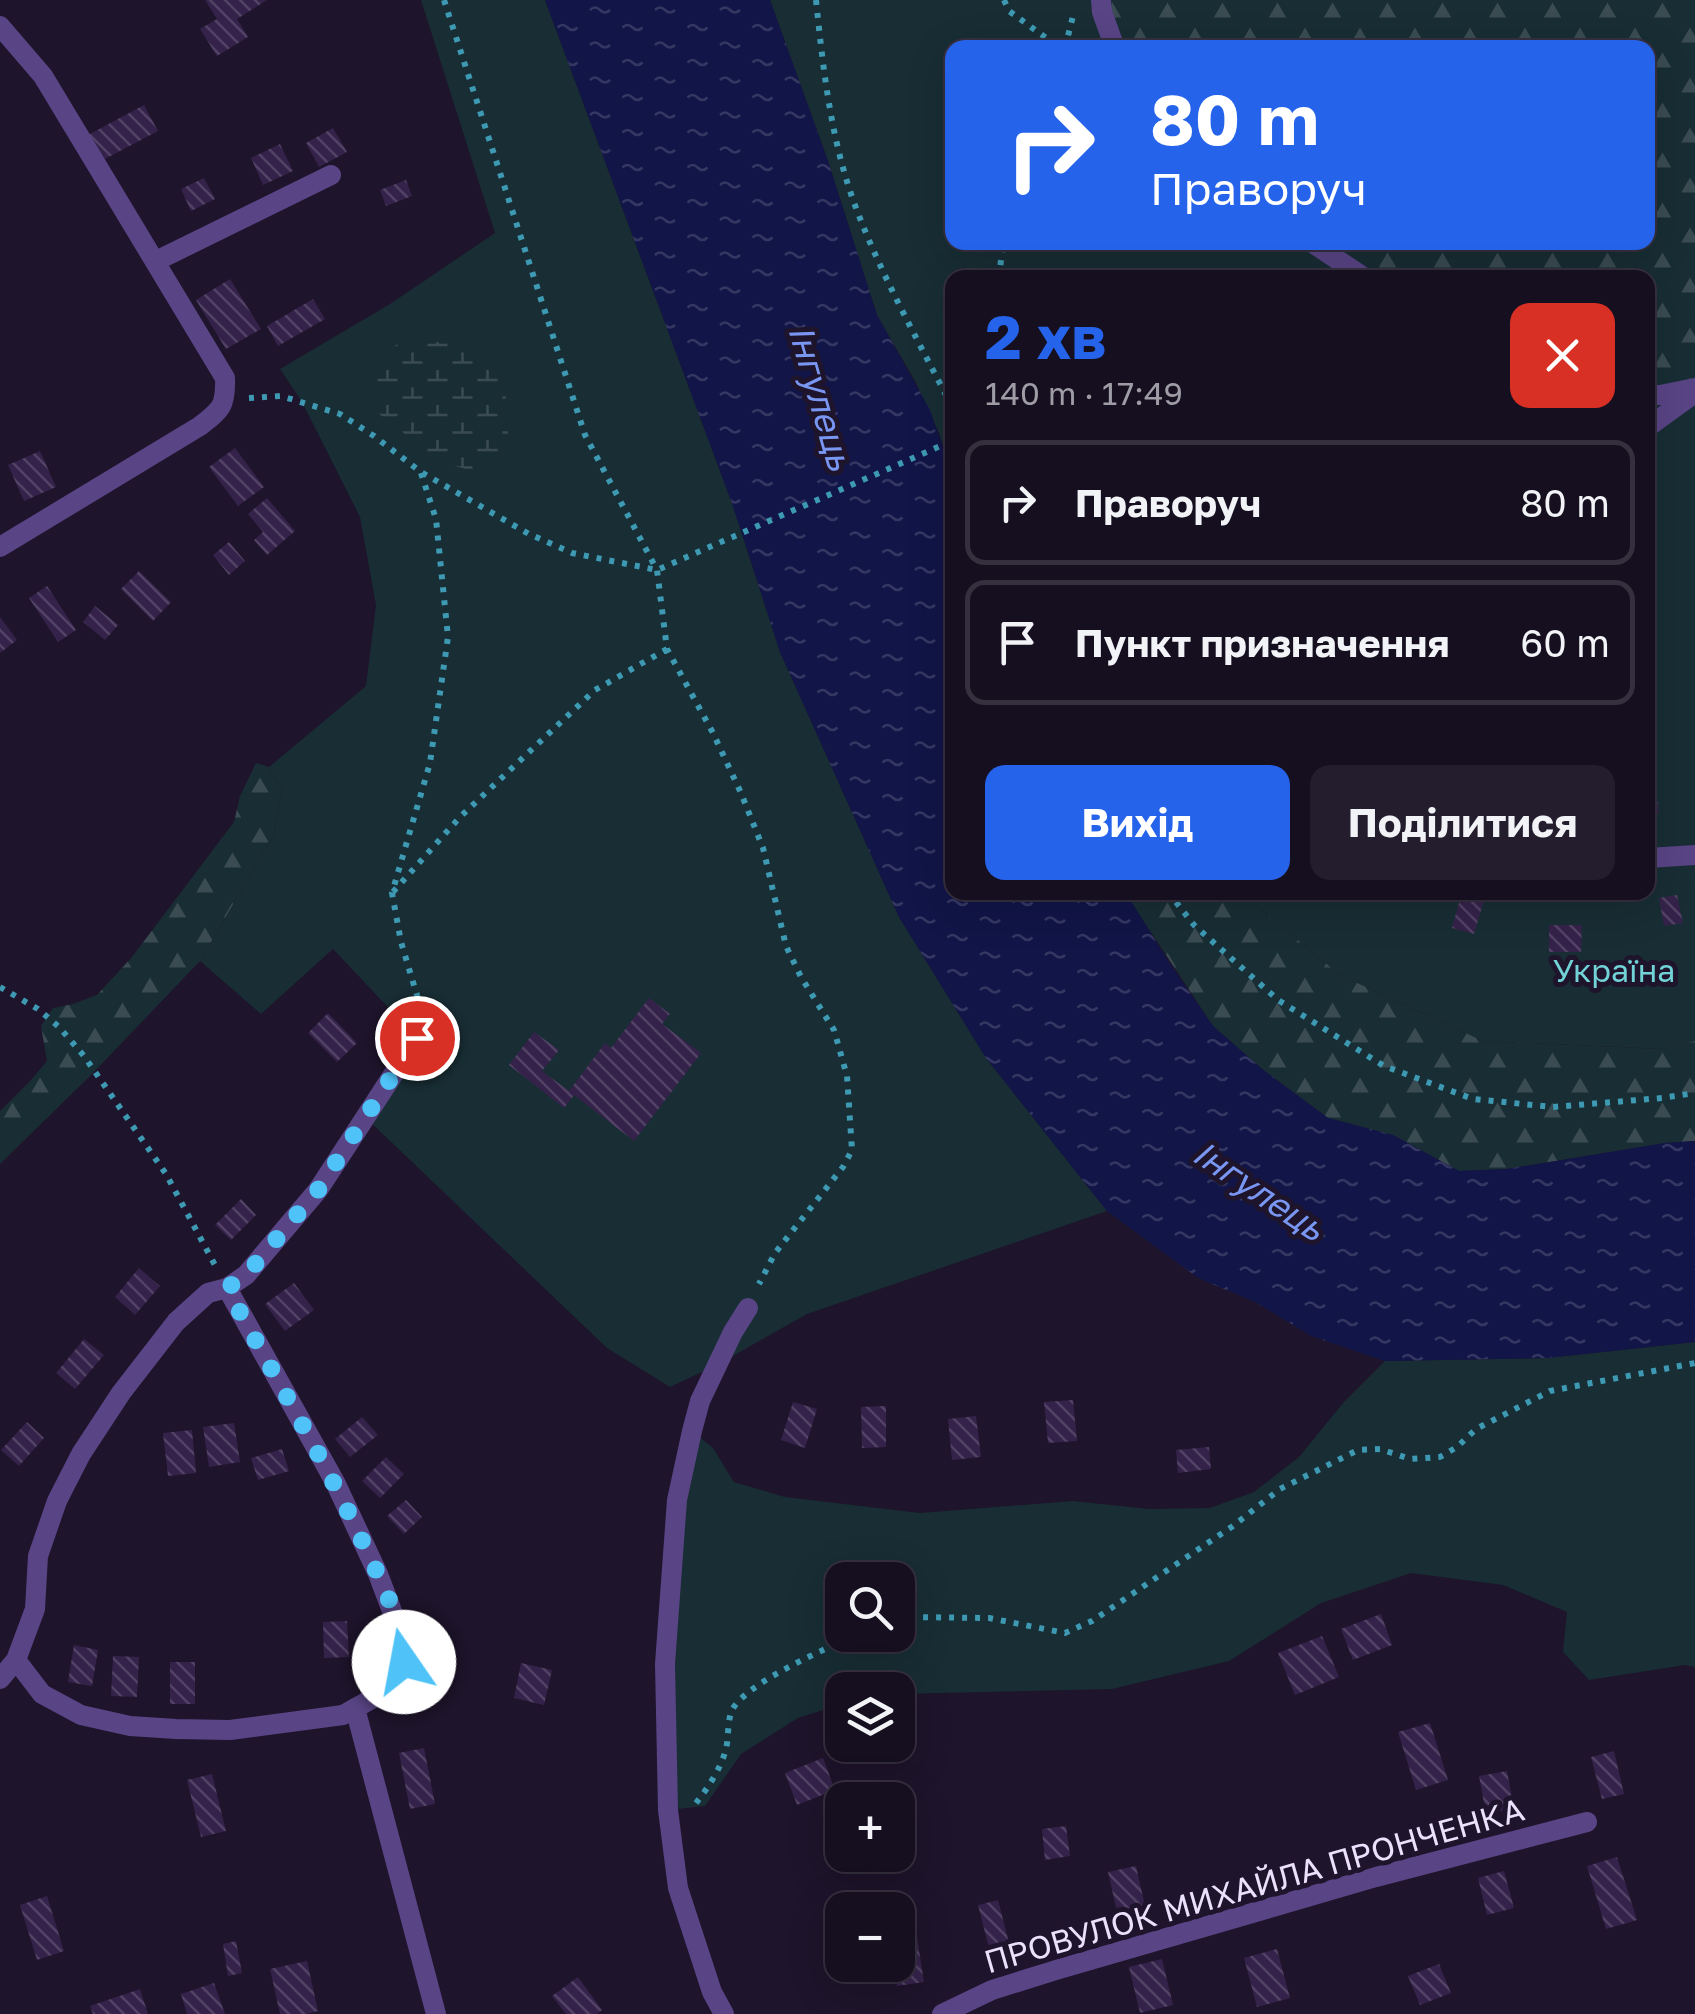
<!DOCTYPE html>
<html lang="uk">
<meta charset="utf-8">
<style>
body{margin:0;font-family:"Golos Text",sans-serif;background:#231d2d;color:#f1f3f6;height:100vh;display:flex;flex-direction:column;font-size:38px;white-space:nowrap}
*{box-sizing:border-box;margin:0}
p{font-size:32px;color:#9e9ca5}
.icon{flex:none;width:55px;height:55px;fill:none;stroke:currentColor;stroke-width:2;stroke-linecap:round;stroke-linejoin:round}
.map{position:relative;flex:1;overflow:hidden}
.sheet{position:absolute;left:945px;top:270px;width:710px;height:630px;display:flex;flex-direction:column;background:#160f20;border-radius:20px;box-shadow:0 10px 40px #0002,0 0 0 2px #352f3e}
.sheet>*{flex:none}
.hud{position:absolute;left:945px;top:40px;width:710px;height:210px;border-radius:20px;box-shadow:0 10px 40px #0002,0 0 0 2px #352f3e;background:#2563eb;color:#fff;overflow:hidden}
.controls{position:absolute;left:825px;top:1562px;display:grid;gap:20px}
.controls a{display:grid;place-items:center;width:90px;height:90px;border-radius:20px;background:#160f20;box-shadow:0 10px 40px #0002,0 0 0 2px #352f3e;font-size:50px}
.pin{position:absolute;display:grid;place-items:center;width:85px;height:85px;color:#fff;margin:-42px;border:5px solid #fff;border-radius:50%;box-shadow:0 2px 10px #0007}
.me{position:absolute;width:110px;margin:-55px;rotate:348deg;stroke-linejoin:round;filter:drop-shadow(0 0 8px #0008)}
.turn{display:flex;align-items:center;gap:35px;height:210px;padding:0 40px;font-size:45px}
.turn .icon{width:130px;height:130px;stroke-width:2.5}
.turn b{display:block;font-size:70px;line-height:85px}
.round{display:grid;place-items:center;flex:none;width:105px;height:105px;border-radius:20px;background:#231d2d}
.summary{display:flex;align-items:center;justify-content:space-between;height:170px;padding:0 40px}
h1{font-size:60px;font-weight:700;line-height:75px;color:#2563eb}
.button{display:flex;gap:20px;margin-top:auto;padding:20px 40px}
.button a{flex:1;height:115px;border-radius:20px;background:#2563eb;color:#fff;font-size:40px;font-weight:700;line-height:115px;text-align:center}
.button a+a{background:#231d2d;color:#f1f3f6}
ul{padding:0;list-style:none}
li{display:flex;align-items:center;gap:30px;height:125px;margin:0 20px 15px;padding:0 20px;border:5px solid #352f3e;border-radius:20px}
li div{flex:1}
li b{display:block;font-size:38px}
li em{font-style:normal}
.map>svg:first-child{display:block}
</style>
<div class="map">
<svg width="1695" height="2014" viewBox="0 0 1695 2014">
<defs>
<pattern id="forest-firs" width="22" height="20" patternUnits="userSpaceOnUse" patternTransform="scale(2.5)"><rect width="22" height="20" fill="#182d34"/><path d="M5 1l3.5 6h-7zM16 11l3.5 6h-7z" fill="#3a4b52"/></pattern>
<pattern id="wetland-marsh" width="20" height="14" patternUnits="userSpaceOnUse" patternTransform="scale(2.5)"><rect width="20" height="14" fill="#182d34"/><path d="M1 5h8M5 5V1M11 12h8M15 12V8" fill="none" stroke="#3a4b52"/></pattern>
<pattern id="water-ripples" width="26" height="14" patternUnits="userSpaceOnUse" patternTransform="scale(2.5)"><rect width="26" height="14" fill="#111547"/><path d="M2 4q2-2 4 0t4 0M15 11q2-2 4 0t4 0" fill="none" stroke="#343762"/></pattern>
<pattern id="building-back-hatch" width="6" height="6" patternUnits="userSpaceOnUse" patternTransform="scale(2.5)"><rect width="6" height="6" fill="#35224a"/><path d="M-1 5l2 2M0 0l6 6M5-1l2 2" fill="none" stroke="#524265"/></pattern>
</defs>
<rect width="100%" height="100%" fill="#1e142b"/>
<!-- green -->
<path fill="#182d34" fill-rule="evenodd" d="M421 0H545L733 506 780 652 899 917 986 1058 1107 1211 807 1314 717 1365 670 1387 607 1348 365 1117 417 1038 333 949 261 1014 200 961 274 834 282 790 269 767 366 686 376 605 360 517 302 402 280 369 390 304 495 233Z
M770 0H1101L1115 47 952 48V242L1311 243 1365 277 952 278V472L939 433 916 383 877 315 828 161Z
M1695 388V1041L1663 1049 1483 1041 1340 975 1241 893 1648 892V395Z
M1695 1342V1667L1685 1665 1589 1680 1563 1652 1567 1612 1503 1585 1411 1573 1321 1603 1229 1661 1112 1689 898 1694V1690H842V1704L798 1718 741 1754 705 1806 668 1810 665 1664 692 1431 713 1448 734 1482 785 1497 920 1513 1073 1501 1149 1509 1210 1508 1254 1492 1299 1457 1343 1403 1385 1361 1547 1358ZM842 1580H898V1635H842Z"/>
<!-- forest -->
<path fill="url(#forest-firs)" d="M1101 0H1695V388L1648 395V278L1365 277 1311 243 1648 242V48L1115 47Z
M256 763 269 767 282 790 274 834 200 961 92 1074 0 1164V1111L31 1080 47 1061 41 1026 53 1008 73 1004 97 995 132 957 234 822 240 796Z
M1125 893H1241L1340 975 1483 1041 1662 1049 1695 1041V1141L1665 1143 1507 1169 1459 1171 1393 1135 1328 1118 1262 1069 1213 1026Z"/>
<!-- wetland -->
<path fill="url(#wetland-marsh)" d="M405 342H460L505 386 509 450 495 463 477 472 440 462 378 413 368 375C377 356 385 348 405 342Z"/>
<!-- water -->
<path fill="url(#water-ripples)" d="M545 0H770L828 161 877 315 930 410 952 472 950 525 952 533V892L1126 893 1170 964 1213 1026 1262 1069 1328 1118 1393 1135 1459 1171 1507 1169 1665 1143 1695 1141V1342L1547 1358 1385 1361 1311 1336 1255 1302 1198 1278 1107 1211 986 1058 899 917 780 652 733 506Z"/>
<!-- building -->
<path fill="url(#building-back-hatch)" d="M205 0H267L237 19 248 37 217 56 200 29 217 19Z
M144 105 158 131 101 161 88 135Z
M333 128 347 152 319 167 306 143Z
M280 144 293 171 263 185 251 158Z
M204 178 215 199 191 211 181 189Z
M406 180 412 196 386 206 380 190Z
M230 279 261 329 226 349 196 300Z
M313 299 325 319 278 346 267 326Z
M235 448 264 487 238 506 209 467Z
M40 451 56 487 24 501 8 465Z
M267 498 295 531 267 555 254 540 263 532 248 514Z
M229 542 245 561 229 575 213 555Z
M139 571 171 602 153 621 121 589Z
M47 586 76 630 58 642 29 598Z
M95 606 118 625 105 640 83 622Z
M0 617 17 640 0 653Z
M1656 793 1659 813 1648 815V794Z
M1462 892 1485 897 1474 934 1452 928Z
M1677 895 1683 923 1664 926 1659 898Z
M1549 925H1582L1581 952H1549Z
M649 998 670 1014 662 1024 701 1053 634 1141 574 1095 564 1108 509 1065 534 1032 559 1050 542 1071 569 1091 605 1043 611 1048Z
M328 1013 357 1043 337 1062 308 1033Z
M241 1199 256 1215 231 1240 215 1225Z
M139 1268 160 1286 135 1315 115 1297Z
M294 1283 314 1310 285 1331 265 1304Z
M84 1339 104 1355 75 1389 56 1373Z
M1073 1400 1077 1441 1048 1443 1044 1402Z
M793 1402 817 1409 805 1448 781 1440Z
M886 1406V1447L862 1448 861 1407Z
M976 1416 981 1457 952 1460 948 1419Z
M362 1417 378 1435 350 1457 335 1439Z
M27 1422 44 1438 19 1466 1 1450Z
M234 1423 240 1462 209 1467 203 1427Z
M192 1430 196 1473 168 1476 163 1433Z
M1209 1447 1211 1469 1178 1473 1176 1450Z
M282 1449 289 1471 258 1480 251 1458Z
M386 1457 404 1474 380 1498 362 1481Z
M406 1500 422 1517 404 1534 387 1516Z
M1381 1614 1392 1645 1353 1660 1341 1629Z
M347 1621 349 1657 324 1658 323 1622Z
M1322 1636 1339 1677 1295 1695 1278 1653Z
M74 1645 98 1650 92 1686 68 1682Z
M113 1656 139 1657 137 1697 111 1696Z
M170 1662H195V1704H170Z
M521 1663 552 1670 544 1705 514 1698Z
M1430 1723 1448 1780 1416 1790 1398 1732Z
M424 1748 435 1804 410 1809 399 1753Z
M1614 1751 1624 1794 1602 1799 1591 1757Z
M823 1758 835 1790 797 1805 785 1773Z
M1507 1771 1514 1809 1486 1814 1479 1776Z
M212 1774 226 1831 201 1837 187 1780Z
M1066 1826 1070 1856 1045 1860 1042 1829Z
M1617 1857 1637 1920 1606 1929 1587 1866Z
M1136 1866 1145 1906 1117 1912 1108 1872Z
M1504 1871 1514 1908 1487 1915 1478 1878Z
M47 1896 64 1951 37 1960 20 1905Z
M998 1900 1009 1943 989 1948 978 1905Z
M917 1937 924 1982 897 1986 894 1965H898V1940Z
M236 1941 242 1973 228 1976 223 1944Z
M1277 1949 1290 1998 1257 2007 1244 1958Z
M1162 1959 1173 2005 1140 2013 1129 1967Z
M307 1961 318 2011 306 2014H280L270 1969Z
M1439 1964 1451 1993 1420 2005 1408 1976Z
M578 1977 602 2010 597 2014H566L552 1996Z
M214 1983 225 2014H187L181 1994Z
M140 1989 148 2014H93L90 2006Z"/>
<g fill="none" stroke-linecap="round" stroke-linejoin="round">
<!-- path -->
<path stroke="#3e99b3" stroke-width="6" stroke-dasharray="5 8" stroke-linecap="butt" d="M444 0 585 435 657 570 667 649 713 733 741 793 763 848 786 946 801 977 834 1030 847 1076 852 1150 843 1167 775 1253 759 1284
M816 0C823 67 830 133 852 197 878 270 917 338 952 407
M1004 0 1009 11 1060 48
M1065 48 1073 16
M999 278 1003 242
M249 398 281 396 340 414 374 436 421 472 529 534 572 553 657 570 952 441
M421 473 436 519 448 637 430 763 392 893 401 942 422 1012
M393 892 460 817 595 690 667 649
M1168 892 1194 925 1278 1000 1384 1066 1473 1099 1553 1107 1662 1098 1695 1093
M0 987 38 1009 59 1027 84 1056 166 1174 216 1267
M898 1622 911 1617 989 1618 1065 1633 1092 1621 1233 1526 1280 1489 1358 1450 1380 1449 1410 1459 1440 1457 1457 1447 1476 1429 1550 1391 1695 1363
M696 1803C708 1788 721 1768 726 1749 729 1736 727 1722 732 1710 746 1683 828 1647 858 1635"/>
<!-- lane -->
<path stroke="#594485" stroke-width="20" d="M156 261 331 175"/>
<!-- street -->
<path stroke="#594485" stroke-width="20" d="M1101 0 1102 12 1115 48
M0 26 43 76 225 378C226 406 221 410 200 426L0 547
M1311 242 1365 278
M1648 395H1660L1695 388
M1648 427 1695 393
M1648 858 1695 855
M16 1660 42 1694 81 1715 130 1726 176 1729 230 1730 343 1715 386 1691 401 1680 404 1663 403 1640 378 1574 335 1482 227 1288
M0 1679 16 1660 35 1609 38 1556 57 1501 81 1454 121 1393 176 1322 208 1293 227 1288 246 1275 318 1190 417 1038
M355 1708 436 2014
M724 2014 712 1992 678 1888 668 1810 665 1664 677 1500 692 1431 700 1401 733 1332 748 1308
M942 2014 992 1990 1056 1970 1376 1877 1587 1822"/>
</g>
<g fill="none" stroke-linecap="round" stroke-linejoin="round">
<!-- route -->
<path stroke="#4fc3f7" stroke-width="18" stroke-dasharray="0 32.4" d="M404 1662C403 1623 382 1583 365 1547 324 1458 273 1374 227 1288L246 1275 318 1190 417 1038"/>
</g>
<g text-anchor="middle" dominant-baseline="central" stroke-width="10" stroke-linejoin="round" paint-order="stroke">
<!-- park labels -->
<g font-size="32" fill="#72d3d7" stroke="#1e142b">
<text x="1614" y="970">Україна</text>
</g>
<!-- street labels -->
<g font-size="32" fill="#ece1fc" stroke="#1e142b">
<text transform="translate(1254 1885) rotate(-16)">ПРОВУЛОК МИХАЙЛА ПРОНЧЕНКА</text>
</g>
<!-- water labels -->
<g font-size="35" font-style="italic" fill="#7997f2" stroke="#1e142b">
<text transform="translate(821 397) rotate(74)">Інгулець</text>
<text transform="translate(1259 1190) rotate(34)">Інгулець</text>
</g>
</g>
</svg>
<div class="controls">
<a><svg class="icon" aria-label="search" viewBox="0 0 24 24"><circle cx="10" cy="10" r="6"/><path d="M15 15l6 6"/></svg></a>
<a><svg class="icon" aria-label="layers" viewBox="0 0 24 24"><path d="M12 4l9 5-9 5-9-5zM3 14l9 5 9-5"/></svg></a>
<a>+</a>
<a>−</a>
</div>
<div class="pin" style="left:417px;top:1038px;background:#d93025"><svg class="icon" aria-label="arrive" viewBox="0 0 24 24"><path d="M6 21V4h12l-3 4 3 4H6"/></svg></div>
<svg class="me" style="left:404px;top:1662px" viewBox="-20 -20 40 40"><circle r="19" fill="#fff"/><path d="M0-13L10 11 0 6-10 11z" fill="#4fc3f7"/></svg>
<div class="hud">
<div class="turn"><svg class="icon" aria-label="right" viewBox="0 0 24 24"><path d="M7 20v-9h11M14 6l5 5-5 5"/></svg><div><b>80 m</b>Праворуч</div></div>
</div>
<section class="sheet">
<div class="summary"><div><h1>2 хв</h1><p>140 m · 17:49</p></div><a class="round" style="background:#d93025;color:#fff"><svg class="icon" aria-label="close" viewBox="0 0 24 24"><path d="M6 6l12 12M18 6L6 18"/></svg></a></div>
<ul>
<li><svg class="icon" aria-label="right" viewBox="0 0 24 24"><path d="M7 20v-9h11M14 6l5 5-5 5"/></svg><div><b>Праворуч</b></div><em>80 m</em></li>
<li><svg class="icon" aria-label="arrive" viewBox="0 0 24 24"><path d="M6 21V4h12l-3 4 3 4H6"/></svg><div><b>Пункт призначення</b></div><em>60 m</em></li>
</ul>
<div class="button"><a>Вихід</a><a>Поділитися</a></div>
</section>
</div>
